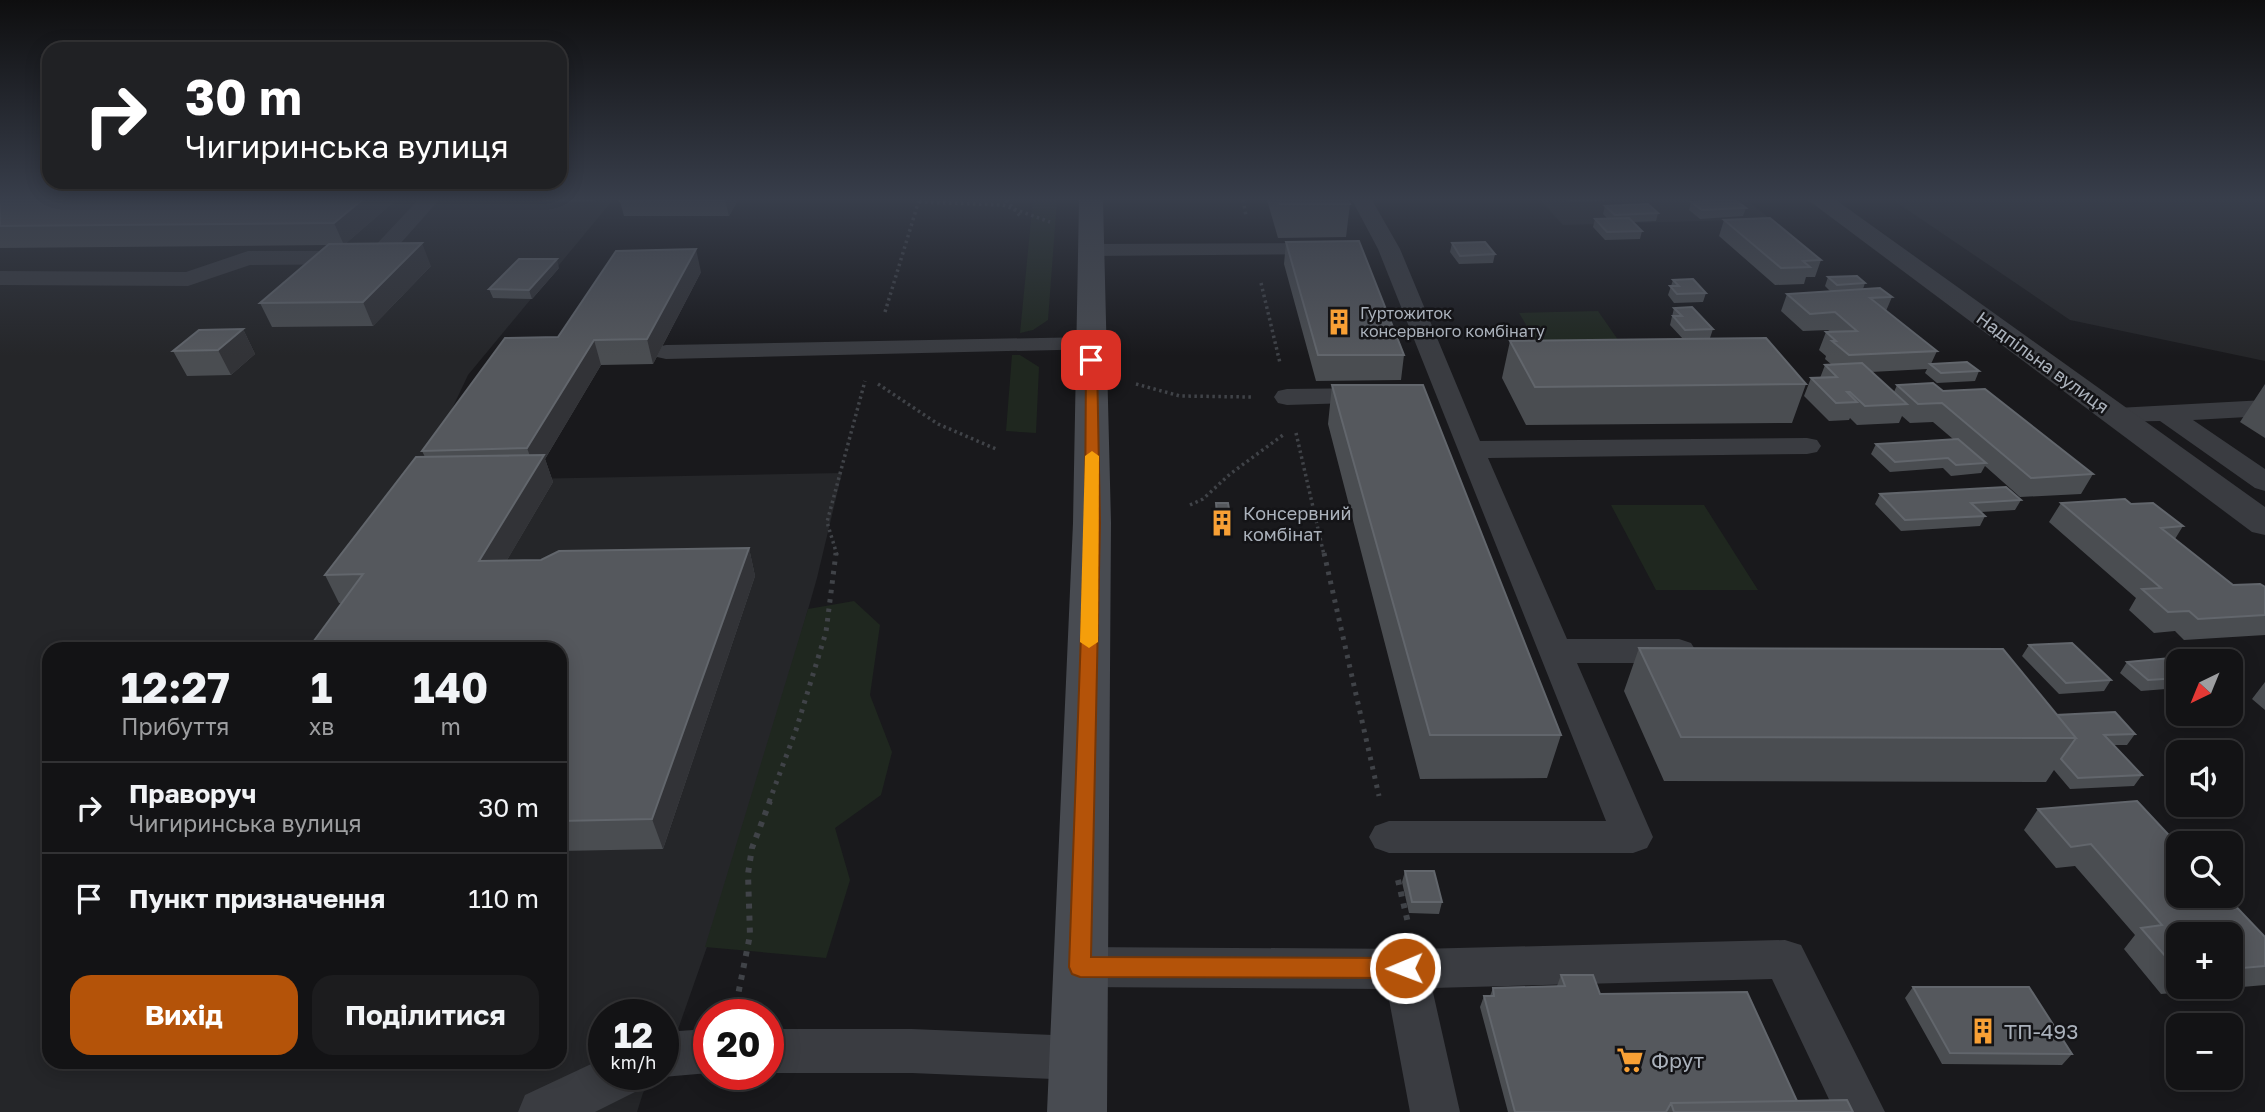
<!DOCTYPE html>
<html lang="uk">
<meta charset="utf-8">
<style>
body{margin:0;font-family:"Golos Text",sans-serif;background:#1c1c1e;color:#f1f3f6;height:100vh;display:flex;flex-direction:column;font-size:26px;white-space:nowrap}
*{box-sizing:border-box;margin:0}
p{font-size:23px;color:#9d9ea0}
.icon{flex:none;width:38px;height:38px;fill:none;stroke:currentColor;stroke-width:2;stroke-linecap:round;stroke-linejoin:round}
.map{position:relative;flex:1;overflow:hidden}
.details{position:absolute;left:42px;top:642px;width:525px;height:427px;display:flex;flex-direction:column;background:#131315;border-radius:21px;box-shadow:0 4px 18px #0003,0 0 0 2px #323234}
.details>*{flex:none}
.hud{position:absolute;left:42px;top:42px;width:525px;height:147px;border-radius:21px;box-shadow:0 4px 18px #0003,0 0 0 2px #323234;background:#202124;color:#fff;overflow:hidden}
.needle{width:46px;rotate:223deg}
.tools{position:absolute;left:2166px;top:649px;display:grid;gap:14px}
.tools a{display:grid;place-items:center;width:77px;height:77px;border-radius:14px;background:#131315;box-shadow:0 4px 18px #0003,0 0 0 2px #323234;font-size:35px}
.speed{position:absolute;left:588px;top:999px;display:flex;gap:14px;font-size:35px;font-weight:700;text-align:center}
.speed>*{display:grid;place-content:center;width:91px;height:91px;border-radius:50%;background:#131315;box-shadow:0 4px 18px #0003,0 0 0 2px #323234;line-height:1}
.speed small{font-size:18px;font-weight:400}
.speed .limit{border:10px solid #d22;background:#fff;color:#111}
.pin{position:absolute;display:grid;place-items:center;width:60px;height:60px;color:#fff;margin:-30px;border-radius:14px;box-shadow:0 4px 10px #0006}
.me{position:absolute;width:77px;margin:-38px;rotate:269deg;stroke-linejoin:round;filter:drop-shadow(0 0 5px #0008)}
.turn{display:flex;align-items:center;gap:24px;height:147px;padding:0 28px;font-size:32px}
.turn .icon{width:91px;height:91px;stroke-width:2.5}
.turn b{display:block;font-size:49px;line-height:60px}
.eta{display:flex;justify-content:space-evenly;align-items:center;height:119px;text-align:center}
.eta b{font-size:42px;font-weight:700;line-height:49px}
.button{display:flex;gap:14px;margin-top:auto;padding:14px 28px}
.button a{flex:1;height:80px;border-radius:21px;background:#b45309;color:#fff;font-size:28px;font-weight:700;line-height:80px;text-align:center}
.button a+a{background:#1c1c1e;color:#f1f3f6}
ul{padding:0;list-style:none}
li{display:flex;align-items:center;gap:21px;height:91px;padding:0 28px;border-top:2px solid #323234}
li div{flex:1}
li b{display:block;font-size:26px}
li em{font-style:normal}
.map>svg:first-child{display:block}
</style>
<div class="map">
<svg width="2265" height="1112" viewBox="0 0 2265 1112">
<rect width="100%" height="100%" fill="#19191c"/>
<!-- built -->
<path fill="#252629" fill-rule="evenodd" d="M0 200H629L612 201 468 375 418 481 842 473 817 578 733 873 670 1052 663 1062V1015H604V1074L655 1075 643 1093 637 1112H0ZM49 649H560V1062H49Z
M1540 200H1747L1770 219 1563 225Z
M1893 200H2265V361L2070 320Z"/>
<!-- green -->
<path fill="#1f271f" d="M1033 200H1057L1048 320 1033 330 1020 333Z
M1598 311 1623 347 1540 348 1519 313Z
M1012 355H1020L1039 367 1036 433 1006 431Z
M1611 505H1704L1758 590H1656Z
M854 601 880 625 870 695 892 752 881 795 835 828 850 880 826 958 705 947 808 609Z"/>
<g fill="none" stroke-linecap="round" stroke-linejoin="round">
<!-- path-far2 -->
<path stroke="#404348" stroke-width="3.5" stroke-dasharray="2.5 3.5" stroke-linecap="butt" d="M1006 200 1021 217
M1243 200 1246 216
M919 202 1003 205 1050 222
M1261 283 1280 363
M885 312 919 200
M878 384 938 424 996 449
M1136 384 1180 396 1251 397
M1296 433 1324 555
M1190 505 1203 499 1230 474 1283 435
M837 555 827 522 865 381"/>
<!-- path-far1 -->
<path stroke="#404348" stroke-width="5" stroke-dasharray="3.5 6" stroke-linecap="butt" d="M1324 553 1379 796
M769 802 796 730 826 632 836 553"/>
<!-- path -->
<path stroke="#404348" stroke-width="6" stroke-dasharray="5 7" stroke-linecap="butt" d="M1398 880 1408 923
M734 1015 750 935 748 874 752 848 770 801"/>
<!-- service -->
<path fill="#3a3c41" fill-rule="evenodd" d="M418 200H439L384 262 376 264 250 265 188 286 0 285V271L186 272 248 251H370Z
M1352 200H1372L1400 249 1480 441 1807 438 1817 440 1821 446 1817 452 1807 454 1488 458 1567 639H1679L1691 643 1696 651 1691 659 1679 663H1577L1653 837 1647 848 1633 853H1389L1375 848 1369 837 1375 826 1389 821H1606L1378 249Z
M1328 243 1336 244 1339 249 1336 254 1090 256 1079 250 1090 244Z
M1090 337 1099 339 1102 344 1099 349 666 359 657 357 654 352 657 347 666 345Z
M1372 388 1381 390 1385 396 1381 402 1287 405 1278 403 1274 397 1278 391 1287 389Z
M2265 400V416L2193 420 2265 469V491L2255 488 2160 421 2107 422 2104 416 2107 410 2117 408Z
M1785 940 1801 945 1885 1112H1835L1772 979 1432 988 1460 1112H1410L1387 989 1080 987 1064 981 1058 967 1064 953 1080 947 1418 949Z
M709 1029V1073L663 1077 656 1074H663V1032Z
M768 1029H912L1078 1036 1095 1042 1102 1058 1095 1074 1078 1080 912 1073H768Z
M604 1058V1074H646L639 1090 595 1112H518L525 1095Z"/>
<!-- minor -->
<path fill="#3a3c41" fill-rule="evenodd" d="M1808 200H1836L2265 507V535L2252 532Z"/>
<!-- secondary -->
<path fill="#484b51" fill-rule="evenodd" d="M1079 200H1103L1111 523 1107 1112H1047L1073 523Z"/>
</g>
<!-- wall -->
<path fill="#4a4d51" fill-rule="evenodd" d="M0 200H396L345 244 431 266 373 326 272 327 260 303 327 245 0 248Z
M542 200H595L594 201 542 202Z
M738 200 729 216H624L620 201Z
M1267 200H1348L1350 204 1346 237 1278 238Z
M1568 200H1621L1569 202Z
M1691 202 1746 208 1743 216 1700 219 1689 210Z
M1605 206 1658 213 1656 221 1633 222 1642 231 1640 239 1605 240 1593 227 1595 219H1608L1603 214Z
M1724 220 1821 260 1815 277H1806L1804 284 1775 285 1719 236Z
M1286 242 1404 355 1401 380 1316 381 1284 264Z
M1452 243 1495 254 1493 263 1459 264 1450 252Z
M559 268 532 299 493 298 489 289Z
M701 272 653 364 601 365 545 459 553 482 507 560H541L749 548 755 576 663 849 560 851V649L339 603 325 575 425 457 422 451 558 337Z
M1828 277 1865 283 1863 289 1892 297 1886 311 1937 351 1931 364 1979 371 1975 381 1937 383 1925 373 1927 369 1871 372 1894 392 1897 385 1943 391 2093 474 2081 494 2020 497 1985 466 1981 473 1951 476 1943 468 1890 472 1871 454 1876 444 1953 439 1933 422 1910 423 1902 416 1899 423 1857 425 1850 418 1849 420 1829 421 1804 396 1811 378H1820L1825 365H1832L1825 359 1826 356 1819 350 1826 332H1831L1828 330 1803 331 1781 311 1787 294 1830 291 1825 286Z
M1673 280 1706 293 1703 302 1674 303 1668 295Z
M1674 308 1713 329 1710 338 1683 339 1670 325Z
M243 329 255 354 231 375 187 376 173 351Z
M1510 341 1806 384 1792 423 1526 425 1502 378Z
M2265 384V438L2240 422Z
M1332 385 1561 735 1547 778 1420 779 1328 424Z
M1880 494 2021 500 2015 510 1981 512 1985 516 1980 526 1901 531 1875 504Z
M1216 503 1231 521 1230 532H1217L1215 514Z
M2061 503 2131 504 2183 526 2175 539 2233 585 2265 587V635L2184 640 2175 631 2154 633 2129 610 2136 598 2049 522Z
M2029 645 2111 680 2104 691 2059 694 2022 656Z
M1639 648 2057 715 2135 734 2127 745H2113L2142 775 2134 786 2070 789 2054 770 2046 782 1664 781 1624 691Z
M2127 662H2179V688L2141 691 2120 673Z
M2265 682V710L2252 699Z
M2038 809 2265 937V985L2161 994 2124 949 2135 935 2075 866 2056 868 2024 830ZM2179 934H2231V987H2179Z
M1405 871 1442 902 1439 914 1409 913 1402 882Z
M1561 975 1600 994 1797 1101 1853 1112H1508L1480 1007 1484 996H1490L1493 988 1557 986Z
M1913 987 2072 1054 2062 1065 1942 1064 1905 998Z"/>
<!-- shaded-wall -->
<path fill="#323337" d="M362 200H396L344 245 334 223Z
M725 200H738L729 216Z
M422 243 431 266 373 326 363 302Z
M696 249 701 272 653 364 647 339Z
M557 259 559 268 532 299 529 290Z
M243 329 255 354 231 375 218 350Z
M594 340 601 365 545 459 553 482 490 589 479 561 535 470 527 448Z
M749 548 755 576 663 849 652 819Z"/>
<!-- building -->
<path fill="#55585d" stroke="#62666c" stroke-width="2" d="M0 200H362L334 223 0 226Z
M620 200H725L620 201Z
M1279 200H1348L1350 204H1280Z
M1721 200H1735L1746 208 1702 210 1691 202Z
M1648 204 1658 213 1615 215 1605 206Z
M1629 218 1642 231 1607 232 1595 219Z
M1770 218 1821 260 1803 261 1810 267 1781 268 1724 220Z
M1359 241 1404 355H1318L1286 242Z
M1485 242 1495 254 1460 256 1452 243Z
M422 243 363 302 260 303 329 244Z
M696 249 647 339 594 340 527 448 422 451 505 338 558 337 616 251Z
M519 259H557L529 290 489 289Z
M1857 276 1865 283 1837 285 1828 277Z
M1693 279 1706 293 1677 294 1670 286H1679L1673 280Z
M1880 288 1892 297 1870 298 1937 351 1849 355 1832 341H1836L1826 332 1857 331 1835 312 1810 314 1787 294Z
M1692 307 1713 329 1685 330 1673 316H1682L1674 308Z
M243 329 218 350 173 351 199 330Z
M1766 338 1806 384 1535 387 1510 341Z
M1967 362 1979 371 1941 373 1930 364Z
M1862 363 1907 404 1865 406 1850 392H1847L1857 402 1836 403 1811 378 1837 377 1825 365Z
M1933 383 1943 391 1985 389 2093 474 2031 478 1942 403 1918 404 1897 385Z
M1332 385H1423L1561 735H1430Z
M1958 439 1986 463 1956 465 1948 458 1895 462 1876 444Z
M544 455 479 561 541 560 559 551 749 548 652 819 560 821V649H308L363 574 325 575 416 457Z
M2006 487 2021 500 1971 503 1985 516 1905 520 1880 494Z
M2125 499 2131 504 2153 503 2183 526 2161 528 2233 585 2260 584 2265 587V615L2198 619 2189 611 2168 612 2142 589 2161 588 2061 503Z
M1216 503H1228L1231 521 1218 522Z
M2072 643 2111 680 2066 683 2029 645Z
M1639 648 2003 649 2076 738 1681 737Z
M2182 657 2187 662H2179V678L2148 680 2127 662Z
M2115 712 2135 734 2104 735 2142 775 2078 778 2061 759 2076 738 2057 715Z
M2137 801 2179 846V896H2226L2265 937V966L2231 969V934H2179V972L2141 928 2162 925 2091 844 2071 847 2038 809Z
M1405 871H1434L1442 902H1412Z
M1561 975H1593L1600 994 1747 992 1797 1101 1671 1103 1666 1112H1515L1484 996H1494L1493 988 1565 986Z
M1913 987H2029L2072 1054 1950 1053Z
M1847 1100 1853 1112H1674L1671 1103Z"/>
<!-- sky -->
<linearGradient id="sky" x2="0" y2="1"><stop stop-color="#0e0e0f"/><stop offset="0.56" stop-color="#383e4b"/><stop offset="1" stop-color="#383e4b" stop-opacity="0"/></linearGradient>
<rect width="2265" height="356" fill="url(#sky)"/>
<!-- route -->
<path fill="#b45309" stroke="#753606" stroke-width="2" d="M1086 357 1097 360 1100 523 1091 957 1405 958 1413 961 1416 968 1413 975 1405 978 1080 977 1072 974 1069 967 1085 523Z"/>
<!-- slow -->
<path fill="#f59e0b" d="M1092 451 1099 456 1098 642 1089 648 1080 642 1085 456Z"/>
<!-- icons -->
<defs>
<g id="building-bare" transform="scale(2.1)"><path d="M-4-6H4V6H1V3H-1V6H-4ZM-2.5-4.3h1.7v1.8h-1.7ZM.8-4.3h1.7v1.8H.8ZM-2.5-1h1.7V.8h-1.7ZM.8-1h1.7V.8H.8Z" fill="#f8a035" stroke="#141417" stroke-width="2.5" paint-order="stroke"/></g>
<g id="supermarket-bare" transform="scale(2.1)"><path d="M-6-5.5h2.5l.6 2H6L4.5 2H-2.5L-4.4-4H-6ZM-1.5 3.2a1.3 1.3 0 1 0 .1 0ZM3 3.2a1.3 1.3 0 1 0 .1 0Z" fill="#f8a035" stroke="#141417" stroke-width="2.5" paint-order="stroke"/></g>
</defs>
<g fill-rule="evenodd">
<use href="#building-bare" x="1339" y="322"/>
<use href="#building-bare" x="1222" y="523"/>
<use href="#building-bare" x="1983" y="1031"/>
<use href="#supermarket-bare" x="1630" y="1060"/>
</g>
<g text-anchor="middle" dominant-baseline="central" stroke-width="5" stroke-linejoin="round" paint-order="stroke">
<!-- far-poi labels -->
<g font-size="16" fill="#abb2bc" stroke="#141417" text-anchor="start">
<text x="1360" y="313">Гуртожиток<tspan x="1360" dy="18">консервного комбінату</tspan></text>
</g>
<!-- street labels -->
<g font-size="18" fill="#abb2bc" stroke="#141417">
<text transform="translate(2043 362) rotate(36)">Надпільна вулиця</text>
</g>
<!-- poi labels -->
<g font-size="18" fill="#abb2bc" stroke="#141417" text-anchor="start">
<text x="1243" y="513">Консервний<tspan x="1243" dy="21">комбінат</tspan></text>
</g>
<!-- near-poi labels -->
<g font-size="21" fill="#abb2bc" stroke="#141417" text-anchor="start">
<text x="2004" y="1031">ТП-493</text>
<text x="1651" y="1060">Фрут</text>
</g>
</g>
</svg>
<div class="tools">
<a><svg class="needle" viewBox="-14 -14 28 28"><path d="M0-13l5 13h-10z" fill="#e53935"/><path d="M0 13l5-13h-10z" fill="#9d9ea0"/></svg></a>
<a><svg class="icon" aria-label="sound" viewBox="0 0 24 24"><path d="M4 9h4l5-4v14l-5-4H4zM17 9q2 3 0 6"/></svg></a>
<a><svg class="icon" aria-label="search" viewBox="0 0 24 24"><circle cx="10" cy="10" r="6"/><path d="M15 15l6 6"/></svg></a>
<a>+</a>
<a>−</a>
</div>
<div class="speed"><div>12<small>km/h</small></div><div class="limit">20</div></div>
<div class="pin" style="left:1091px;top:360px;background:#d93025"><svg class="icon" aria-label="arrive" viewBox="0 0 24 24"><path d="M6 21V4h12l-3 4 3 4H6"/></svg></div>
<svg class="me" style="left:1405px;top:968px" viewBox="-20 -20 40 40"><circle r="17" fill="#b45309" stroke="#fff" stroke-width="3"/><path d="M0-11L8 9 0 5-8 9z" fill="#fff"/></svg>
<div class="hud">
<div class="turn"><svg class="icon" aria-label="right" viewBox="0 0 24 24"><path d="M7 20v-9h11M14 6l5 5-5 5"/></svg><div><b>30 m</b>Чигиринська вулиця</div></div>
</div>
<section class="details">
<div class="eta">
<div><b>12:27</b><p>Прибуття</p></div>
<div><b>1</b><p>хв</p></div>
<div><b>140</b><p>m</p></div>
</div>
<ul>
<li><svg class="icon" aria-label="right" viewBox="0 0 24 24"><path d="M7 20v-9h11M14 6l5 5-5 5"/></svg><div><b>Праворуч</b><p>Чигиринська вулиця</p></div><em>30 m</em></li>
<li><svg class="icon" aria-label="arrive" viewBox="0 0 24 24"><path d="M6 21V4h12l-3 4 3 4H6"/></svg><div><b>Пункт призначення</b></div><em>110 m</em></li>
</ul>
<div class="button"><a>Вихід</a><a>Поділитися</a></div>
</section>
</div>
